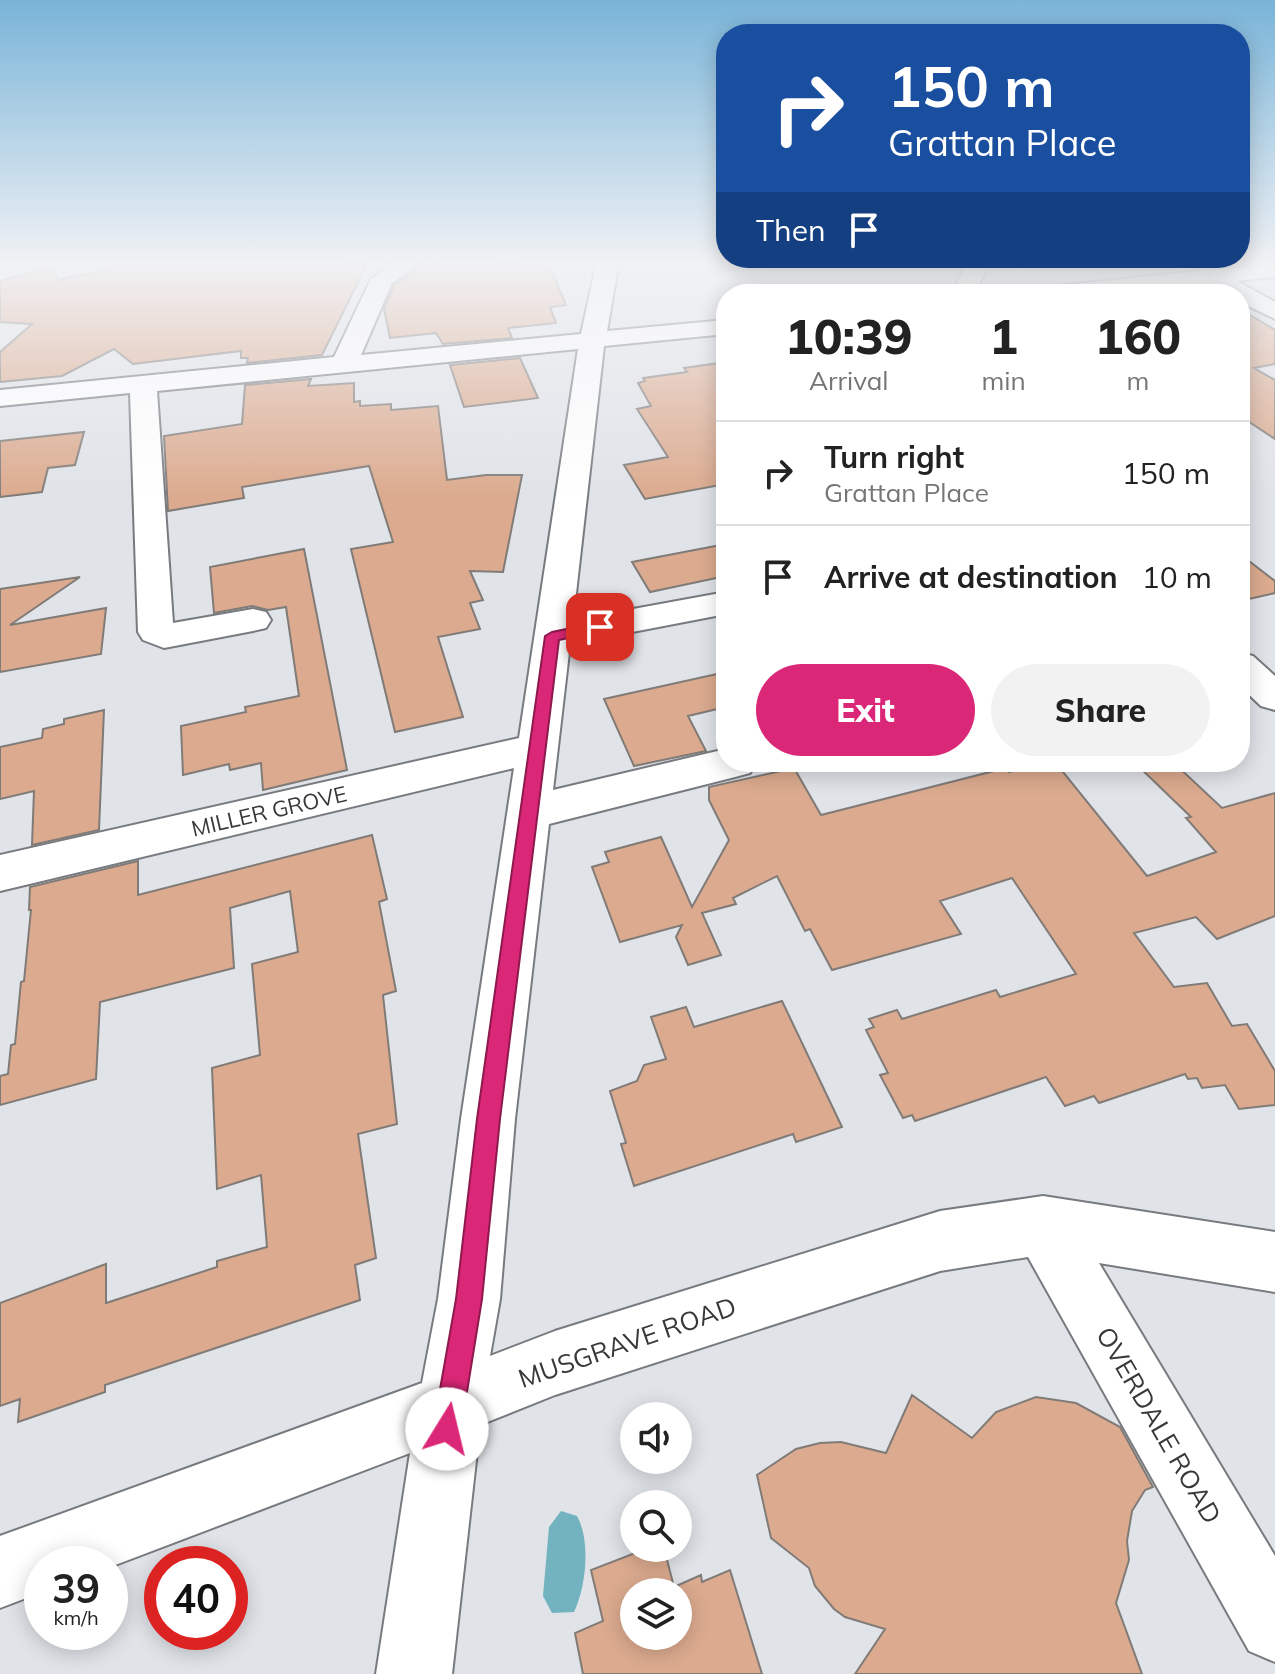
<!DOCTYPE html>
<style>
body{margin:0;font-family:Mulish,sans-serif;background:#f2f2f2;color:#222;height:100vh;display:flex;flex-direction:column;font-size:30px;white-space:nowrap}
*{box-sizing:border-box;margin:0}
p{font-size:26px;color:#767676}
.icon{flex:none;width:44px;height:44px;fill:none;stroke:currentColor;stroke-width:2;stroke-linecap:round;stroke-linejoin:round}
.map{position:relative;flex:1;overflow:hidden}
.side{position:absolute;left:716px;top:284px;width:534px;height:488px;display:flex;flex-direction:column;background:#fff;border-radius:32px;box-shadow:0 4px 20px #0003}
.side>*{flex:none}
.top-card{position:absolute;left:716px;top:24px;width:534px;height:244px;border-radius:32px;box-shadow:0 4px 20px #0003;background:#1a4fa0;color:#fff;overflow:hidden}
.fabs{position:absolute;left:620px;top:1402px;display:grid;gap:16px}
.fabs a{display:grid;place-items:center;width:72px;height:72px;border-radius:50%;background:#fff;box-shadow:0 4px 20px #0003;font-size:40px}
.speed{position:absolute;left:24px;top:1546px;display:flex;gap:16px;font-size:40px;font-weight:700;text-align:center}
.speed>*{display:grid;place-content:center;width:104px;height:104px;border-radius:50%;background:#fff;box-shadow:0 4px 20px #0003;line-height:1}
.speed small{font-size:20px;font-weight:400}
.speed .limit{border:12px solid #d22;background:#fff;color:#111}
.pin{position:absolute;display:grid;place-items:center;width:68px;height:68px;color:#fff;margin:-34px;border-radius:16px;box-shadow:0 4px 12px #0006}
.me{position:absolute;width:88px;margin:-44px;rotate:9deg;stroke-linejoin:round;filter:drop-shadow(0 0 6px #0008)}
.turn{display:flex;align-items:center;gap:28px;height:168px;padding:0 40px;font-size:36px}
.turn .icon{width:104px;height:104px;stroke-width:2.5}
.turn b{display:block;font-size:56px;line-height:68px}
.then{display:flex;align-items:center;height:76px;padding:0 40px;background:#0003;gap:16px;font-size:30px}
.eta{display:flex;justify-content:space-evenly;align-items:center;height:136px;text-align:center}
.eta b{font-size:48px;font-weight:800;line-height:56px}
.cta{display:flex;gap:16px;margin-top:auto;padding:16px 40px}
.cta a{flex:1;height:92px;border-radius:48px;background:#db2777;color:#fff;font-size:32px;font-weight:800;line-height:92px;text-align:center}
.cta a+a{background:#f2f2f2;color:#222}
ul{padding:0;list-style:none}
li{display:flex;align-items:center;gap:24px;height:104px;padding:0 40px;border-top:2px solid #e0e0e0}
li div{flex:1}
li b{display:block;font-size:30px}
li em{font-style:normal}
.map>svg:first-child{display:block}
</style>
<div class="map">
<svg width="1275" height="1674" viewBox="0 0 1275 1674">
<rect width="100%" height="100%" fill="#e0e3e8"/>
<!-- water -->
<path fill="#72b3bf" d="M561 1511 577 1516C591 1541 586 1587 574 1612L552 1613 543 1596 549 1527Z"/>
<!-- building -->
<path fill="#dcab8f" stroke="#817b78" stroke-width="2" fill-rule="evenodd" d="M116 261H328L367 264 322 355 247 363 248 358H241V351L133 364 114 349 62 376 0 382V352L32 324 0 322V281L49 267 59 280 117 267Z
M444 261H478L484 265 547 261 566 305 550 307 556 323 508 328 512 338 443 344 436 333 390 338 384 309 394 285 419 268Z
M1240 309 1275 330V364L1254 368 1275 380V439L1240 416Z
M520 358 538 398 464 407 450 365Z
M726 362V484L645 499 624 465 668 457 637 409 651 406 638 383 645 381 643 378 687 372 684 368Z
M311 379 308 386 354 383V402L360 401V406L391 404V410L438 406 447 480 486 475H522L503 572 470 571 483 600 470 603 480 629 438 637 463 717 395 732 351 549 393 542 369 466 242 487 244 498 168 511 164 436 242 424 245 385Z
M84 432 75 465 48 468 42 492 0 497V441Z
M726 544V576L650 592 632 562Z
M304 549 347 770 263 790 261 763 230 770 229 764 183 775 181 726 246 712 245 707 299 696 286 607 268 610 252 606 214 613 210 567Z
M1240 554 1275 581V593L1240 601Z
M80 577 10 625 106 608 101 654 0 672V589Z
M726 672V707L688 716 706 751 634 766 604 699Z
M104 710 99 830 32 845 34 791 0 799V747L42 738 43 729 64 724V719Z
M1049 762H1055L1147 876 1216 852 1186 818 1191 817 1134 762H1173L1222 808 1275 793V916L1217 939 1196 917 1134 933 1174 987 1207 983 1232 1026 1247 1024 1275 1071V1105L1239 1109 1225 1085 1202 1088 1197 1078 1188 1079 1185 1074 1099 1103 1094 1096 1065 1106 1046 1077 915 1121 912 1115 903 1118 880 1075 888 1073 866 1030 874 1027 869 1019 897 1010 902 1019 996 990 1000 997 1076 974 1012 878 940 901 961 934 832 970 810 929 805 931 777 876 733 898 736 904 702 913 721 955 688 965 676 937 682 925 620 942 592 867 609 862 605 852 661 837 692 907 729 840 709 800V787L794 768 821 815 1006 768 1009 772Z
M372 835 387 899 379 902 396 991 383 995 397 1124 358 1134 376 1258 355 1265 360 1300 105 1385V1392L18 1422 20 1399 0 1406V1303L106 1264V1303L217 1267V1261L267 1247 261 1175 217 1189 212 1068 260 1055 252 964 298 952 290 891 230 908 234 968 100 1002 96 1079 0 1105V1076L8 1074 11 1045 15 1044 21 982 24 981 31 910H29L30 887 138 861V895Z
M782 1001 842 1127 796 1142 793 1134 634 1186 621 1144 626 1143 610 1091 637 1081 644 1065 666 1059 651 1017 686 1007 694 1027Z
M912 1395 972 1438 996 1412 1036 1397 1076 1403 1120 1427 1153 1487 1145 1490 1132 1511 1127 1541 1129 1560 1116 1603 1142 1674H855L885 1629 845 1617 834 1609 815 1586 809 1568 771 1538 757 1475 796 1449 820 1443 841 1442 886 1453Z
M648 1548H664L674 1587 701 1575 702 1582 730 1570 762 1674H583L575 1633 603 1621 591 1570ZM634 1592H678V1636H634Z"/>
<g fill="none" stroke-linecap="round" stroke-linejoin="round">
<!-- minor casing -->
<g stroke="#777b7f" stroke-width="4">
<path id="minor" d="M397 261H424L392 283 361 355 581 334 597 261H619L607 331 726 320V334L604 346 573 620 726 592V614L570 644 553 790 726 749V762H756L750 773 735 777 549 824 515 1119 500 1299 490 1356 555 1331 940 1211 1043 1196 1275 1232V1292L1099 1263 1275 1556V1662L1249 1651 1028 1257 940 1271 555 1395 480 1425 452 1674H376L410 1453 110 1567V1564H42V1592L0 1608V1536L422 1383 438 1299 461 1119 514 768 0 891V855L519 738 578 349 157 391 173 623 253 609 266 612 271 620 266 628 253 631 164 648 143 640 138 632 130 393 0 406V390L334 357 371 279Z
M968 261H990L975 294H951Z
M1210 263 1222 269 1275 263V277L1237 281 1275 302V319L1240 302V294H1226L1212 284 1113 294H1035L1039 289 1047 287 1199 271 1202 265Z
M1240 653 1253 656 1275 676V710L1261 706 1240 686Z"/>
</g>
<!-- minor -->
<use href="#minor" fill="#fff" fill-rule="evenodd"/>
</g>
<!-- sky -->
<linearGradient id="sky" x2="0" y2="1"><stop stop-color="#79b4d8"/><stop offset="0.53" stop-color="#f1f2f5"/><stop offset="1" stop-color="#f1f2f5" stop-opacity="0"/></linearGradient>
<rect width="1275" height="496" fill="url(#sky)"/>
<!-- route -->
<path fill="#db2777" stroke="#8e194d" stroke-width="2" d="M600 622 605 624V630L559 640 500 1119 482 1299 461 1429 457 1439 447 1443 437 1439 433 1429 456 1299 477 1119 545 636 552 632Z"/>
<g text-anchor="middle" dominant-baseline="central" stroke-width="6" stroke-linejoin="round" paint-order="stroke">
<!-- street labels -->
<g font-size="22" fill="#36383a" stroke="#fff">
<text transform="translate(269 811) rotate(-13)">MILLER GROVE</text>
</g>
<!-- near-street labels -->
<g font-size="26" fill="#36383a" stroke="#fff">
<text transform="translate(627 1342) rotate(-19)">MUSGRAVE ROAD</text>
<text transform="translate(1159 1425) rotate(60)">OVERDALE ROAD</text>
</g>
</g>
</svg>
<div class="fabs">
<a><svg class="icon" aria-label="sound" viewBox="0 0 24 24"><path d="M4 9h4l5-4v14l-5-4H4zM17 9q2 3 0 6"/></svg></a>
<a><svg class="icon" aria-label="search" viewBox="0 0 24 24"><circle cx="10" cy="10" r="6"/><path d="M15 15l6 6"/></svg></a>
<a><svg class="icon" aria-label="layers" viewBox="0 0 24 24"><path d="M12 4l9 5-9 5-9-5zM3 14l9 5 9-5"/></svg></a>
</div>
<div class="speed"><div>39<small>km/h</small></div><div class="limit">40</div></div>
<div class="pin" style="left:600px;top:627px;background:#d93025"><svg class="icon" aria-label="arrive" viewBox="0 0 24 24"><path d="M6 21V4h12l-3 4 3 4H6"/></svg></div>
<svg class="me" style="left:447px;top:1429px" viewBox="-20 -20 40 40"><circle r="19" fill="#fff"/><path d="M0-13L10 11 0 6-10 11z" fill="#db2777"/></svg>
<div class="top-card">
<div class="turn"><svg class="icon" aria-label="right" viewBox="0 0 24 24"><path d="M7 20v-9h11M14 6l5 5-5 5"/></svg><div><b>150 m</b>Grattan Place</div></div>
<div class="then">Then<svg class="icon" aria-label="arrive" viewBox="0 0 24 24"><path d="M6 21V4h12l-3 4 3 4H6"/></svg></div>
</div>
<section class="side">
<div class="eta">
<div><b>10:39</b><p>Arrival</p></div>
<div><b>1</b><p>min</p></div>
<div><b>160</b><p>m</p></div>
</div>
<ul>
<li><svg class="icon" aria-label="right" viewBox="0 0 24 24"><path d="M7 20v-9h11M14 6l5 5-5 5"/></svg><div><b>Turn right</b><p>Grattan Place</p></div><em>150 m</em></li>
<li><svg class="icon" aria-label="arrive" viewBox="0 0 24 24"><path d="M6 21V4h12l-3 4 3 4H6"/></svg><div><b>Arrive at destination</b></div><em>10 m</em></li>
</ul>
<div class="cta"><a>Exit</a><a>Share</a></div>
</section>
</div>
